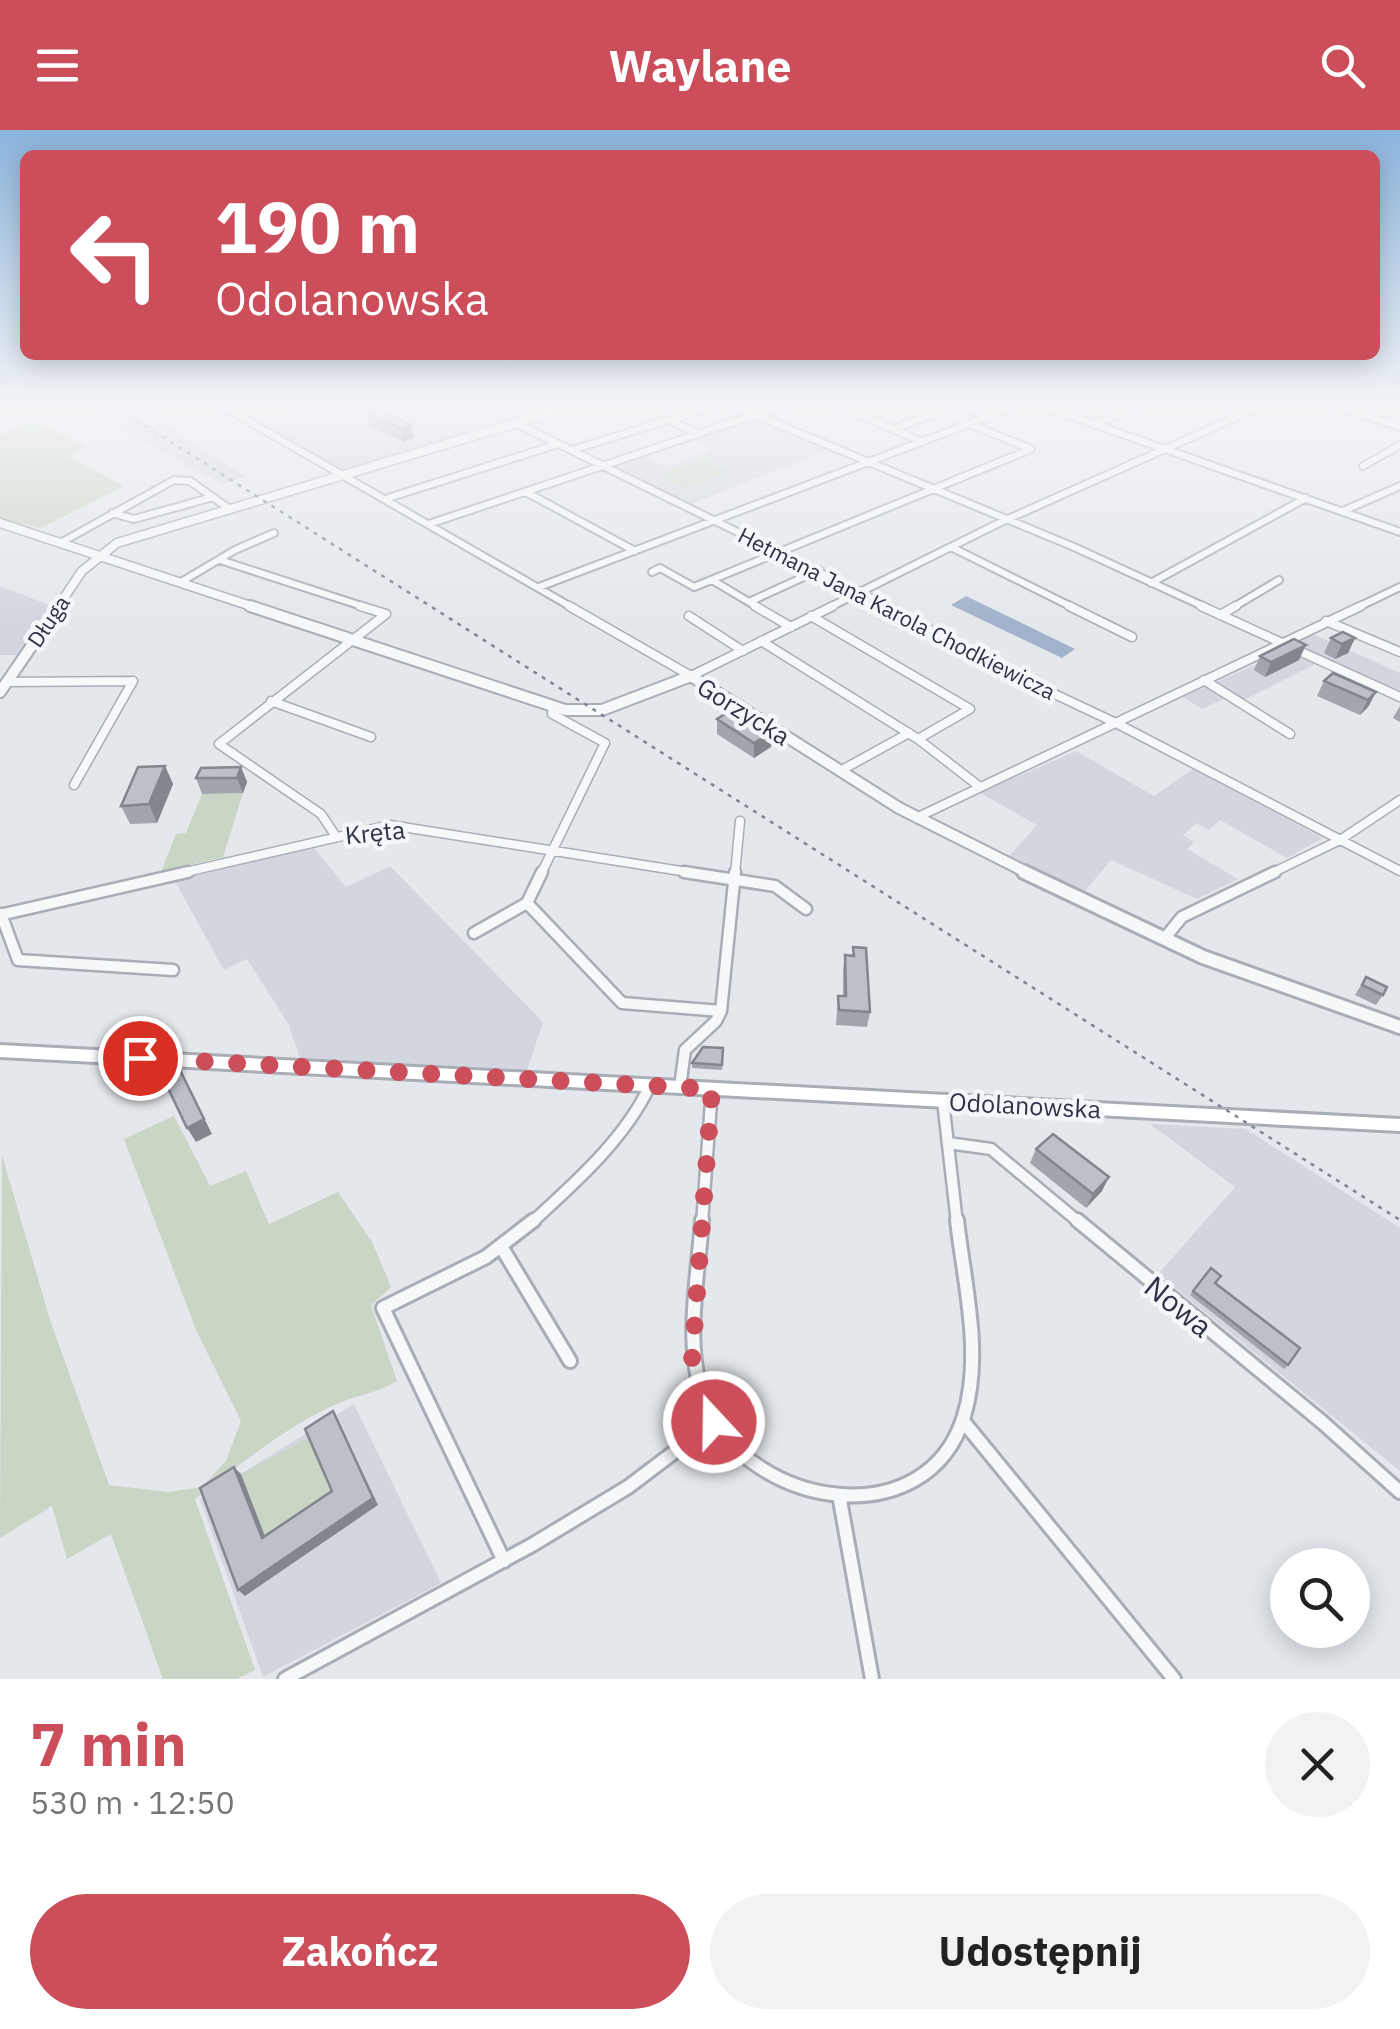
<!DOCTYPE html>
<html lang="pl">
<meta charset="utf-8">
<style>
body{margin:0;font-family:"IBM Plex Sans",sans-serif;background:#f2f2f2;color:#222;height:100vh;display:flex;flex-direction:column;font-size:38px;white-space:nowrap}
*{box-sizing:border-box;margin:0}
p{font-size:32px;color:#767676}
.icon{flex:none;width:55px;height:55px;fill:none;stroke:currentColor;stroke-width:2;stroke-linecap:round;stroke-linejoin:round}
.map{position:relative;height:1549px;overflow:hidden}
.drawer{display:flex;flex-direction:column;background:#fff;flex:1}
.drawer>*{flex:none}
.hud{position:absolute;left:20px;top:20px;width:1360px;height:210px;border-radius:15px;box-shadow:0 5px 25px #0003;background:#cc4e5a;color:#fff;overflow:hidden}
.fabs{position:absolute;left:1270px;top:1418px;display:grid;gap:20px}
.fabs a{display:grid;place-items:center;width:100px;height:100px;border-radius:50%;background:#fff;box-shadow:0 5px 25px #0003;font-size:50px}
.pin{position:absolute;display:grid;place-items:center;width:85px;height:85px;color:#fff;margin:-42px;border:5px solid #fff;border-radius:50%;box-shadow:0 2px 10px #0007}
.me{position:absolute;width:110px;margin:-55px;rotate:339deg;stroke-linejoin:round;filter:drop-shadow(0 0 8px #0008)}
.turn{display:flex;align-items:center;gap:35px;height:210px;padding:0 30px;font-size:45px}
.turn .icon{width:130px;height:130px;stroke-width:2.5}
.turn b{display:block;font-size:70px;line-height:85px}
.round{display:grid;place-items:center;flex:none;width:105px;height:105px;border-radius:52px;background:#f2f2f2}
.headline{display:flex;align-items:center;justify-content:space-between;height:170px;padding:0 30px}
h1{font-size:60px;font-weight:800;line-height:75px;color:#cc4e5a}
.cta{display:flex;gap:20px;margin-top:auto;padding:20px 30px}
.cta a{flex:1;height:115px;border-radius:60px;background:#cc4e5a;color:#fff;font-size:40px;font-weight:800;line-height:115px;text-align:center}
.cta a+a{background:#f2f2f2;color:#222}
header{display:flex;justify-content:space-between;align-items:center;height:130px;padding:0 30px;background:#cc4e5a;color:#fff;font-size:45px;font-weight:800}
.map>svg:first-child{display:block}
</style>
<header><svg class="icon" aria-label="menu" viewBox="0 0 24 24"><path d="M4 6h16M4 12h16M4 18h16"/></svg>Waylane<svg class="icon" aria-label="search" viewBox="0 0 24 24"><circle cx="10" cy="10" r="6"/><path d="M15 15l6 6"/></svg></header>
<div class="map">
<svg width="1400" height="1549" viewBox="0 0 1400 1549">
<rect width="100%" height="100%" fill="#e4e7ec"/>
<!-- built -->
<path fill="#d2d6de" d="M84 274H144L195 316 245 346 223 354 150 316Z
M276 274H522L539 284 343 342 274 302 287 280Z
M753 288 829 319 691 374 614 337 645 325 666 337 693 328 711 320 692 309Z
M0 456 52 476 21 525H0Z
M1313 504 1400 543V561L1294 514Z
M1286 521 1315 534 1246 569 1228 567 1202 579 1183 567Z
M1076 621 1154 666 1193 639 1323 708 1287 728 1220 690 1209 700 1197 693 1183 705 1194 712 1187 719 1238 749 1197 769 1111 730 1084 762 1009 726 1037 695 980 663Z
M308 711 346 757 390 736 543 892 524 949 303 937 289 895 247 829 224 840 171 744Z
M1150 994 1246 999 1400 1098V1341L1158 1144 1235 1057Z
M354 1274 441 1453 263 1547 200 1369Z"/>
<!-- green -->
<path fill="#c9d5c5" d="M33 291 86 317 69 327 124 356 41 398 0 389V306Z
M704 329 728 343 685 358 661 344Z
M243 663 223 727 161 742 176 704 186 703 202 664Z
M174 986 210 1056 246 1041 269 1094 338 1062 372 1112 391 1157 371 1175 397 1251C375 1264 360 1264 339 1273 289 1294 238 1336 195 1369L255 1540 237 1549H163L111 1404 67 1429 52 1376 0 1408 2 1025 50 1190 109 1355 169 1362 202 1357 226 1331 241 1291 196 1200 124 1009Z
M310 1307 337 1368 268 1414 241 1344Z"/>
<!-- water -->
<path fill="#a0b3ca" d="M966 466 1075 519 1062 528 951 475Z"/>
<g fill="none" stroke-linecap="round" stroke-linejoin="round">
<!-- minor-far3 casing -->
<g stroke="#a9adb6" stroke-width="10">
<path id="minor-far3" d="M219 274 573 478
M729 274 1074 417 1207 478
M834 274 923 312
M954 274 988 287
M1037 274 1400 402
M1329 274 1400 297
M670 290 698 304
M516 293 892 478
M1096 294 1144 274
M895 298 944 281
M572 320 720 274
M1363 336 1400 315
M526 362 635 421
M385 369 558 314
M1343 381 1400 356
M112 383 134 389 213 367
M429 394 787 274
M62 412 174 350 190 351 228 378
M951 417 1074 478
M220 430 368 478
M652 442 660 438 694 457 1031 319 970 294
M712 450 759 478
M181 452 235 420 274 403
M1151 453 1306 368
M539 457 1021 274
M749 472 819 440
M828 478 999 393 1266 274
M1232 478 1279 450
M1356 478 1400 457"/>
</g>
<!-- minor-far2 casing -->
<g stroke="#a9adb6" stroke-width="11">
<path id="minor-far2" d="M569 476 691 546 833 476
M755 476 791 497
M887 476 991 534 1116 593 1400 741
M1069 476 1132 507
M1201 476 1400 567
M1220 485 1236 476
M689 486 743 521
M811 486 970 579 918 609
M1326 491 1400 522
M761 511 918 609 980 657
M1204 550 1290 604
M6 552 133 551
M271 571 371 607
M840 641 909 603
M74 655 133 551
M916 688 1361 476
M335 705 321 684 219 614 386 484 360 476
M177 744 390 695 700 744
M541 744 605 613 552 584 553 576
M735 744 740 691
M1270 744 1340 710 1400 670"/>
</g>
<!-- minor-far1 casing -->
<g stroke="#a9adb6" stroke-width="15">
<path id="minor-far1" d="M542 742 527 773 622 873 721 881
M684 742 775 756 806 779
M1 784 18 830 173 840
M0 785 188 742
M474 803 527 773
M1164 809 1182 787 1275 742
M680 957 685 920 716 891 721 881 735 742
M943 971 957 1093
M948 1013 991 1019 1080 1093
M531 1093C574 1054 626 1008 650 955
M702 1093 712 959"/>
</g>
<!-- minor casing -->
<g stroke="#a9adb6" stroke-width="18">
<path id="minor" d="M702 1090C698 1151 682 1220 707 1277 752 1378 927 1407 964 1286 983 1224 964 1153 957 1090
M1077 1090 1322 1292 1400 1362
M502 1118 570 1231
M963 1291 1174 1549
M840 1370 872 1549
M504 1431 383 1178 486 1127 534 1090
M285 1549 532 1415 628 1357 714 1292"/>
</g>
<!-- tertiary-far2 casing -->
<g stroke="#a9adb6" stroke-width="11">
<path id="tertiary-far2" d="M0 393 257 478
M57 478 82 441 117 413 580 274"/>
</g>
<!-- tertiary-far1 casing -->
<g stroke="#a9adb6" stroke-width="14">
<path id="tertiary-far1" d="M250 476 565 580H602L691 546 899 678 1030 744
M0 562 59 476"/>
</g>
<!-- tertiary casing -->
<g stroke="#a9adb6" stroke-width="18">
<path id="tertiary" d="M1024 742 1203 827 1400 897"/>
</g>
<!-- secondary casing -->
<g stroke="#a9adb6" stroke-width="6">
<path id="secondary" d="M0 915 1400 989V1001L0 927Z"/>
</g>
<!-- minor-far3 -->
<use href="#minor-far3" stroke="#f7f8fa" stroke-width="6"/>
<!-- minor-far2 -->
<use href="#minor-far2" stroke="#f7f8fa" stroke-width="8"/>
<!-- minor-far1 -->
<use href="#minor-far1" stroke="#f7f8fa" stroke-width="10"/>
<!-- minor -->
<use href="#minor" stroke="#f7f8fa" stroke-width="12"/>
<!-- tertiary-far2 -->
<use href="#tertiary-far2" stroke="#f7f8fa" stroke-width="8"/>
<!-- tertiary-far1 -->
<use href="#tertiary-far1" stroke="#f7f8fa" stroke-width="10"/>
<!-- tertiary -->
<use href="#tertiary" stroke="#f7f8fa" stroke-width="12"/>
<!-- secondary -->
<use href="#secondary" fill="#fff" fill-rule="evenodd"/>
<!-- rail -->
<path stroke="#7e8595" stroke-width="2.5" stroke-dasharray="4 6" stroke-linecap="butt" d="M111 274 1400 1090"/>
</g>
<!-- wall -->
<path fill="#a1a5ad" d="M367 283 411 295 413 308 404 312 370 296Z
M1331 508H1355L1348 523 1335 529 1324 523Z
M1260 526 1299 530 1265 547 1254 540Z
M1324 551 1376 562 1368 577 1360 585 1317 566Z
M1400 576V592L1393 588Z
M717 589 772 602 771 617 754 628 717 604Z
M165 636 173 654 157 693 130 694 121 676Z
M241 637 247 652 243 663 202 664 196 648Z
M853 817 870 882 867 897 836 895 838 866H843V840L845 825 852 826Z
M1366 847 1383 865 1376 875 1355 865Z
M723 918 722 940 692 938V933Z
M1036 1019 1102 1061 1086 1078 1030 1033Z
M1211 1138 1216 1154 1288 1235 1284 1239 1190 1165Z"/>
<!-- shaded-wall -->
<path fill="#83868d" d="M411 295 413 308 404 312 401 299Z
M1355 508 1348 523 1335 529 1342 514Z
M1306 515 1299 530 1265 547 1271 532Z
M1376 562 1368 577 1360 585 1368 570Z
M772 602 771 617 754 628V613Z
M165 636 173 654 157 693 149 674Z
M241 637 247 652 243 663 237 648Z
M179 938 212 1004 196 1012 187 998Z
M1109 1047 1102 1061 1086 1078 1093 1064Z
M333 1281 378 1375 245 1466 238 1460 373 1368Z
M234 1337 241 1344 268 1414 262 1408Z"/>
<!-- building -->
<path fill="#bbc0c9" stroke="#83868d" stroke-width="2.5" d="M379 279 411 295 401 299 367 283Z
M1343 502 1355 508 1342 514 1331 508Z
M1294 509 1306 515 1271 532 1260 526Z
M1333 543 1376 562 1368 570 1324 551Z
M734 578 772 602 754 613 717 589Z
M165 636 149 674 121 676 138 637Z
M241 637 237 648H196L201 638Z
M853 817 866 818 870 882 839 880 838 866H846L845 825 854 826Z
M1366 847 1387 857 1383 865 1362 855Z
M703 917 723 918 722 935 692 933Z
M158 937 179 938 204 989 187 998Z
M1053 1004 1109 1047 1093 1064 1036 1019Z
M1211 1138 1221 1146 1215 1153 1300 1218 1288 1235 1193 1161Z
M333 1281 373 1368 238 1460 200 1358 234 1337 262 1408 332 1361 305 1299Z"/>
<!-- sky -->
<linearGradient id="sky" x2="0" y2="1"><stop stop-color="#8bb4dc"/><stop offset="0.56" stop-color="#f3f4f6"/><stop offset="1" stop-color="#f3f4f6" stop-opacity="0"/></linearGradient>
<rect width="1400" height="491" fill="url(#sky)"/>
<g fill="none" stroke-linecap="round" stroke-linejoin="round">
<!-- route -->
<path stroke="#cc4e5a" stroke-width="18" stroke-dasharray="0 32.4" d="M140 928 712 959 692 1230 714 1292"/>
</g>
<g text-anchor="middle" dominant-baseline="central" stroke-width="9" stroke-linejoin="round" paint-order="stroke">
<!-- far-street labels -->
<g font-size="22" fill="#2c3344" stroke="#f4f6f9">
<text transform="translate(897 483) rotate(27)">Hetmana Jana Karola Chodkiewicza</text>
<text transform="translate(48 491) rotate(-56)">Długa</text>
</g>
<!-- street labels -->
<g font-size="25" fill="#2c3344" stroke="#f4f6f9">
<text transform="translate(744 581) rotate(32)">Gorzycka</text>
<text transform="translate(375 702) rotate(-6)">Kręta</text>
<text transform="translate(1025 975) rotate(3)">Odolanowska</text>
</g>
<!-- near-street labels -->
<g font-size="30" fill="#2c3344" stroke="#f4f6f9">
<text transform="translate(1179 1176) rotate(39)">Nowa</text>
</g>
</g>
</svg>
<div class="fabs">
<a><svg class="icon" aria-label="search" viewBox="0 0 24 24"><circle cx="10" cy="10" r="6"/><path d="M15 15l6 6"/></svg></a>
</div>
<div class="pin" style="left:140px;top:928px;background:#d93025"><svg class="icon" aria-label="arrive" viewBox="0 0 24 24"><path d="M6 21V4h12l-3 4 3 4H6"/></svg></div>
<svg class="me" style="left:714px;top:1292px" viewBox="-20 -20 40 40"><circle r="17" fill="#cc4e5a" stroke="#fff" stroke-width="3"/><path d="M0-11L8 9 0 5-8 9z" fill="#fff"/></svg>
<div class="hud">
<div class="turn"><svg class="icon" aria-label="left" viewBox="0 0 24 24"><path d="M17 20v-9H6M10 6l-5 5 5 5"/></svg><div><b>190 m</b>Odolanowska</div></div>
</div>
</div>
<section class="drawer">
<div class="headline"><div><h1>7 min</h1><p>530 m · 12:50</p></div><a class="round"><svg class="icon" aria-label="close" viewBox="0 0 24 24"><path d="M6 6l12 12M18 6L6 18"/></svg></a></div>
<div class="cta"><a>Zakończ</a><a>Udostępnij</a></div>
</section>
